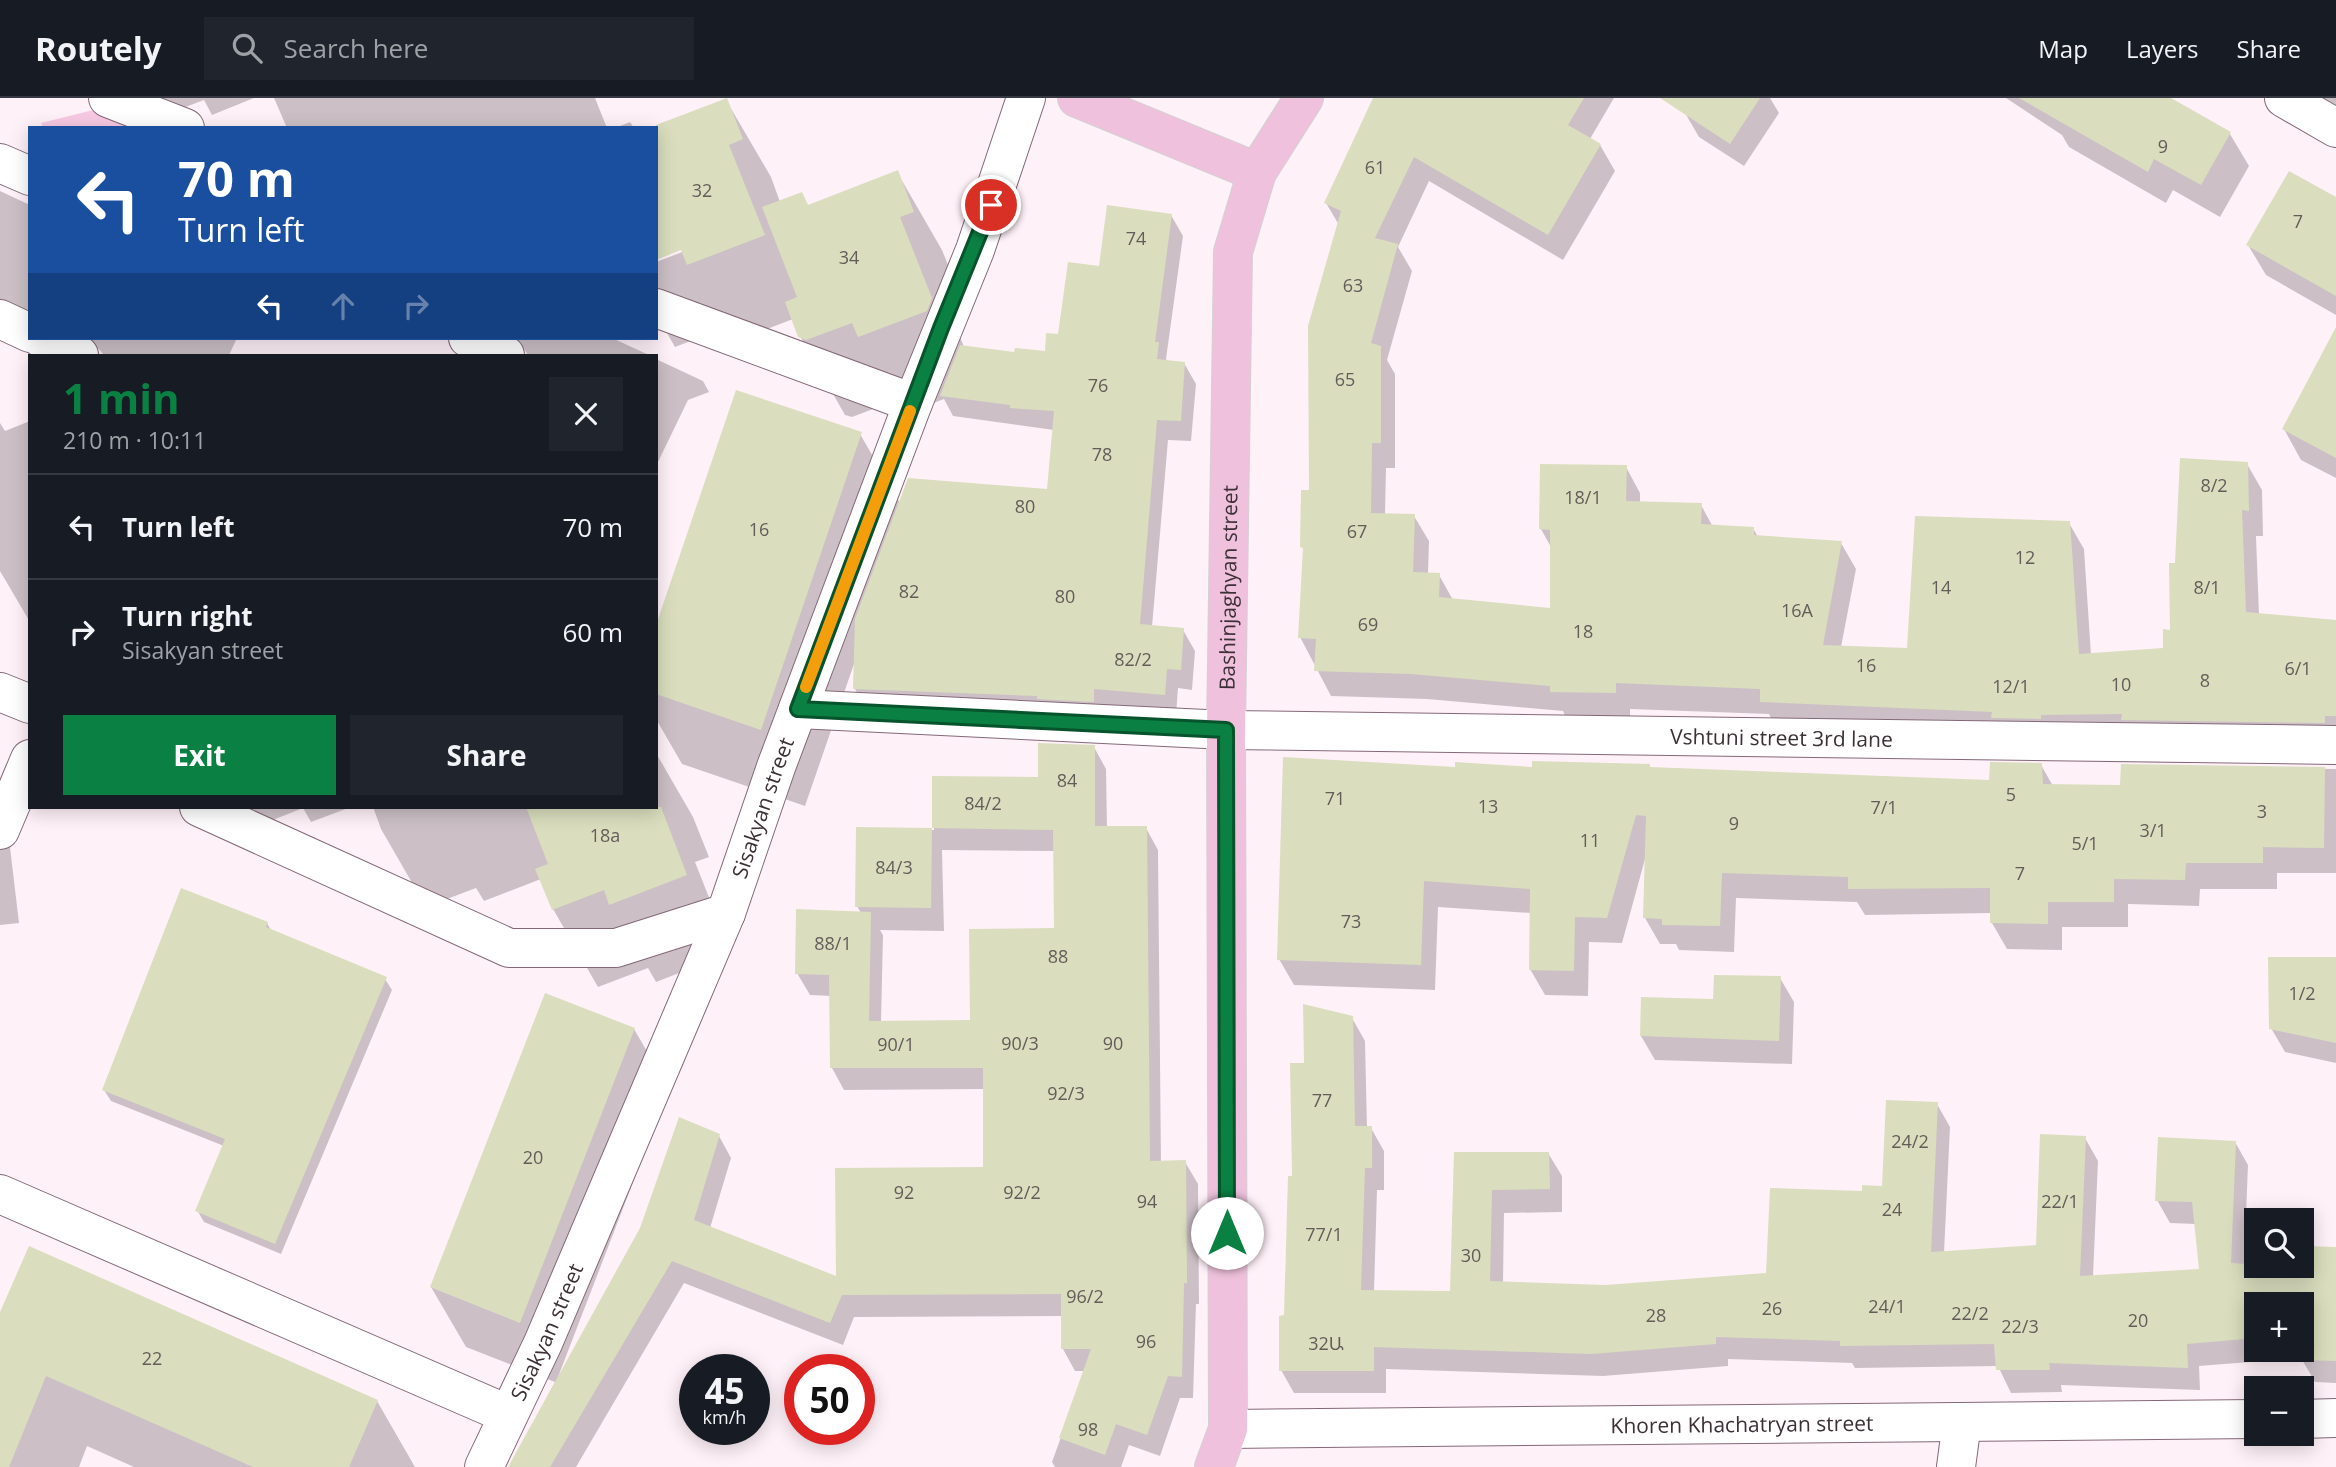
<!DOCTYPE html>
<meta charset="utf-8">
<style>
body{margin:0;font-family:"Open Sans","Noto Sans Armenian",sans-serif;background:#20242c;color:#f1f3f6;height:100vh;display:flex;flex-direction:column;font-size:26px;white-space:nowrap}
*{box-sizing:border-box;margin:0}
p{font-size:23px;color:#9ea1a6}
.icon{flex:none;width:38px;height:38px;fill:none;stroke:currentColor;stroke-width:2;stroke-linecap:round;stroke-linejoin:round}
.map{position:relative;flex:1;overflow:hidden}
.side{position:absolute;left:28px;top:256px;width:630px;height:455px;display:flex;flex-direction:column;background:#171b24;border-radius:0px;box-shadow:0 4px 18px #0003}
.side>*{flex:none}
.hud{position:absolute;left:28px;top:28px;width:630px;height:214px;border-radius:0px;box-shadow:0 4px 18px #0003;background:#1a4fa0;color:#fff;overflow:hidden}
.fabs{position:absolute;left:2244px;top:1110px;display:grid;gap:14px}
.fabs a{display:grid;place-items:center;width:70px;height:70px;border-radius:0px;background:#171b24;box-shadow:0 4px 18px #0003;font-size:35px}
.speed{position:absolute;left:679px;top:1256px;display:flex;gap:14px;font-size:35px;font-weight:700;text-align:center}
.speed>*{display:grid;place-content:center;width:91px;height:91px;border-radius:50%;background:#171b24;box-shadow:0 4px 18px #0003;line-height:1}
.speed small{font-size:18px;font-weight:400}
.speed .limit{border:10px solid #d22;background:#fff;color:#111}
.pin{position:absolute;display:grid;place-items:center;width:60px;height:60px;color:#fff;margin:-30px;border:4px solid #fff;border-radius:50%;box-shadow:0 2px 7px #0007}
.me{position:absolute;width:77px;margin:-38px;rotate:0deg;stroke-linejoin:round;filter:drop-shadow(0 0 5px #0008)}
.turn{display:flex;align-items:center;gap:24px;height:147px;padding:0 35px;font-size:32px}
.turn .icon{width:91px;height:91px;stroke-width:2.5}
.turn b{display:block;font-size:49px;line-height:60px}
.lanes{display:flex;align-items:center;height:66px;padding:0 35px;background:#0003;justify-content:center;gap:35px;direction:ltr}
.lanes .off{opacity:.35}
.round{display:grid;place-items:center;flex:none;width:74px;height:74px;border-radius:0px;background:#20242c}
.summary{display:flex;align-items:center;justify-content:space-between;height:119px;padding:0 35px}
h1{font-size:42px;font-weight:700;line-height:52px;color:#0b8043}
.button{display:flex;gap:14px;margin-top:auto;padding:14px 35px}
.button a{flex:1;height:80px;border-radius:0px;background:#0b8043;color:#fff;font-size:28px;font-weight:700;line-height:80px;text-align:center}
.button a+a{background:#20242c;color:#f1f3f6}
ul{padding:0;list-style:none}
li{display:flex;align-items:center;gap:21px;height:105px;padding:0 35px;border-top:2px solid #363941}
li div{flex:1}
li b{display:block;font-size:26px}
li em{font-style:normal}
header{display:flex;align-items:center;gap:42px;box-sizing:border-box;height:98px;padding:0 35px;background:#171b24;border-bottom:2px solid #363941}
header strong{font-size:33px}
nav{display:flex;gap:38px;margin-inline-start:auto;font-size:24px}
.search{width:490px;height:63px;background:#20242c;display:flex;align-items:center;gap:18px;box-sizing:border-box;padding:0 24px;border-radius:0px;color:#9ea1a6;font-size:26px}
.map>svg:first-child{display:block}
</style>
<header>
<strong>Routely</strong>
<div class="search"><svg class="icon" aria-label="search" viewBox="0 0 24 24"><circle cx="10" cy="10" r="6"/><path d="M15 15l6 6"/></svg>Search here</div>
<nav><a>Map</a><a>Layers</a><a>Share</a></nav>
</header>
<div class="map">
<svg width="2336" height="1369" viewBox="0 0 2336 1369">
<rect width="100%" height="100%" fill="#fff1f8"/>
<!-- green -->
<path fill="#f8c9e3" d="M97 11 147 30H43L41 25Z"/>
<!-- shadow -->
<path fill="#0003" fill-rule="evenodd" d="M142 0H254L212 17 204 2 154 21Z
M274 0H595L607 30H287Z
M1382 0H1614L1590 41 1600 47 1615 73 1563 162 1429 83 1398 149 1412 173 1387 262 1395 276V370H1386L1385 417 1414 418 1429 443 1428 476 1439 477 1453 502 1552 512V451L1541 431 1626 369 1640 395V405L1701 407 1713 429 1753 430 1758 439 1841 445 1856 471 1841 549 1909 552 2069 425 2084 451 2091 557 2165 551 2172 534 2176 467 2247 366 2262 392 2263 438H2256L2259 517 2336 524V650L1776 630 1769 616 1630 611V620H1566L1563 613 1427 601 1331 598 1300 539 1305 454 1302 449 1311 394 1339 127 1326 105Z
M1696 0H1770L1779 15 1744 68 1699 39 1685 15Z
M2006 0H2167L2230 36 2249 68 2220 119 2173 92 2166 105 2069 49 2062 37Z
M2308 0H2336V10Z
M726 2 771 79 780 104 809 108 897 74 942 152 958 192 944 197 964 249 1016 256 1047 254 1100 170 1171 117 1183 138 1166 261 1168 264 1184 265 1196 286 1191 343 1168 342 1152 529 1183 532 1195 553 1192 592 1178 590 1176 617 866 611 855 591V563L805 708 682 666 656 621V532L860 336 900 405 1049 393 1054 332 953 318 944 301 905 316 897 302 852 319 845 317 800 238 793 221 733 244 725 230 675 249 656 216V164L690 151 656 30H653Z
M630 24 634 30H615Z
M0 93 30 107V218L0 213Z
M2336 102V217L2266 177 2248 147Z
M2336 232V380L2301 362 2284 331Z
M77 240H237L229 257H104L97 249Z
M503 240H612L649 257H528L523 249Z
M656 261 703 283 709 294 688 302 656 368Z
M30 323V524L0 473V325L5 333Z
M1094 649 1106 671 1107 730H1146L1158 752 1161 1065 1185 1064 1198 1086 1199 1206H1196L1193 1300H1180L1160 1358 1129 1347 1121 1369H1055L1052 1364 1085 1273H1075L1063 1251 1062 1218 854 1219 843 1247 684 1185 576 1369H510L555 1284 466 1249 431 1189 634 931 669 991 558 1279 719 1038 731 1060 710 1130 838 1180 985 1071 984 991 844 992 832 970 831 898 810 897 797 875 861 815 857 808 858 731 934 732V679L1040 681ZM942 752 1055 753 1056 832 972 924H881L883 837 880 832 944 833Z
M656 655 693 719 709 759 695 764 731 855 656 884 648 870 598 889 553 811 541 781 484 803 476 790 426 809 381 731 373 709H656Z
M1649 667 1651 671 1990 684 2041 667 2053 688 2122 689V668L2336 671V775H2277V791H2200L2199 808 2128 806V829H2062V852L2007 851 1992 825V815L1865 817 1857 804 1736 800 1734 854 1679 852 1676 846H1660L1645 820V761L1622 845 1589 844 1588 898 1545 897 1530 871 1531 815 1438 809 1435 892 1294 887 1279 861 1456 671Z
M241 709H351L311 724 303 710 253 730Z
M0 711 7 724 19 825 0 827Z
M267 825 272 834 385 881 392 892 281 1156 204 1124 197 1112 224 1048 111 1003 104 992Z
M2336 860V965L2285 954 2271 930Z
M1780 880 1794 904 1792 966 1655 962 1641 938 1715 903Z
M1352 920 1365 943 1367 1030H1371L1384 1053V1092H1377L1374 1194 1452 1195 1456 1056 1548 1055 1562 1078V1114L1504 1115 1503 1185 1605 1188 1768 1177 1864 1095 1884 1090 1937 1006 1950 1029 1944 1155 2038 1148 2085 1040 2098 1063 2093 1179 2201 1172 2196 1126 2170 1125 2157 1102 2235 1044 2248 1067 2244 1168 2336 1172V1285L2315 1284 2301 1260 2199 1268 2200 1292 2061 1287 2062 1294 2011 1295 1998 1268 1855 1270 1852 1265 1728 1261V1268L1603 1278 1386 1271V1295H1294L1281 1272 1294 1080 1306 967ZM2256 1206H2301V1251H2256Z
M0 1218 377 1303 415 1369H134L87 1348 79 1369H0Z"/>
<!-- building -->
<path fill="#dadebe" d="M727 0 743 41 729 47 765 137 687 167 681 152 656 162V27Z
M1373 0H1584L1568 27 1601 46 1548 137 1414 59 1375 140 1398 146 1371 245 1381 248V345H1372L1371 415 1415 416 1413 474 1440 475 1439 499 1550 510V432L1539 431 1540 366 1627 367 1626 403 1702 405 1701 426 1754 429V437L1842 443 1823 547 1907 550 1915 418 2070 423 2079 556 2163 550V531L2170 532 2169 465H2175L2180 360 2248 364 2249 413 2242 412 2246 514 2336 522V618H2325V625L2121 622 2122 616 2041 617V621L1991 620 1992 614 1760 604V591L1616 585V595L1550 594V588L1411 576 1314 573 1316 541 1298 540 1303 450 1300 449 1301 392H1309L1308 228 1341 113 1324 105Z
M1660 0H1760L1730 46Z
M2019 0H2171L2231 34 2201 87 2154 61 2148 74Z
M898 72 914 114 900 119 932 200 927 213 858 239 852 225 806 242 798 239 785 204 797 199 762 109 802 94 808 107Z
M2289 73 2336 99V198L2246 147Z
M1107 107 1172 116 1155 244H1159L1157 261 1185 264 1181 323 1157 322 1140 526 1184 530 1181 572 1167 571 1165 597 1094 591V604L1037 601V598L853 591 855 521 908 380 1047 391 1054 313 1010 310V307L940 298 960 247 1014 254 1015 250 1045 253 1046 235 1058 236 1068 164 1099 168Z
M2336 229V360L2282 331Z
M736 292 862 334 761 632 656 596V527Z
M1038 645 1095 647V728H1147L1150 1063 1186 1062 1187 1185H1184L1182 1279 1168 1278 1147 1337 1116 1326 1105 1357 1059 1340 1091 1251H1061V1196L842 1197 830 1225 672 1163 550 1369H508L640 1130 679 1019 720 1036 694 1122 836 1178 835 1070 983 1069V970H830L829 877 795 876 796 811 871 814 869 923 970 922 969 831 1054 830 1053 732 932 730V678L1038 679Z
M1283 659 1455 669V664L1532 669V663L1650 666V669L1989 682 1990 664 2042 665 2043 686 2120 687 2121 666 2325 669 2324 750 2263 749V765H2186L2185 782 2114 781V804H2048V826L1990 825V790L1848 791V779L1722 775 1720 828 1662 827V821L1643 820 1646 718 1636 717 1607 820 1575 819 1574 873 1529 872 1530 791 1424 783 1421 867 1277 862Z
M526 709H661L687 777 609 807 604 792 552 812 535 771 548 766Z
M856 729 932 730 931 810 855 809Z
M181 790 268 824 266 829 387 879 275 1146 195 1113 225 1041 102 992Z
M2268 859H2336V945L2269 931Z
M1714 877 1781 878 1779 943 1640 938 1641 899 1713 901Z
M545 895 635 930 520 1225 430 1189Z
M1303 906 1353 918 1355 1028H1372V1070H1365L1361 1192 1450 1193 1454 1054H1549L1550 1091 1492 1092 1490 1183 1605 1187 1766 1175 1770 1090 1862 1093V1087L1882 1088 1886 1002 1938 1004 1931 1154 2036 1147 2040 1036 2086 1038 2080 1178 2199 1171 2192 1104 2155 1103 2158 1039 2236 1043 2231 1165 2305 1170 2307 1148 2336 1149V1263L2300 1262 2301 1206H2256V1240L2187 1246 2188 1270 2049 1265 2050 1272H1996L1994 1246 1840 1248V1243L1716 1239V1246L1591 1256 1374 1249V1273H1279V1218L1284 1217 1288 1078H1292L1290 965H1304Z
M29 1148 378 1302 349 1369H253L46 1278 9 1369H0V1214Z"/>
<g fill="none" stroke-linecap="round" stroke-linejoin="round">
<!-- minor casing -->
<g stroke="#846878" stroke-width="40">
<g id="minor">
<path d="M108 0 185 30"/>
<path d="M2284 0 2336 30"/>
<path d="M0 65 30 78"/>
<path d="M656 210 913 305"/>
<path d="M0 221 30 235"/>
<path d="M41 240 79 257"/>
<path d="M468 240 505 257"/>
<path d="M0 594 30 606"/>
<path id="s1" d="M798 611 1226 632 2336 647"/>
<path d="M199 709 509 850H616L726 815"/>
<path d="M0 732 30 661"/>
<path d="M0 1096 507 1316"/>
<path d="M2301 1321 2336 1320"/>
<path id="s2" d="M1228 1331 2256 1321"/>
<path id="s3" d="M484 1369 543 1245 726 815 776 669 913 305 975 152 1026 0"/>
<path d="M1956 1369 1962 1324"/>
</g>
</g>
<!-- major casing -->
<g stroke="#d4d1d3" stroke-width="40">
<g id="major">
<path d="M1077 0 1257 74"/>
<path id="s4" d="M1214 1369 1228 1331 1226 632 1233 154 1257 74 1304 0"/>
</g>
</g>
<!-- minor -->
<use href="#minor" stroke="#fff" stroke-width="38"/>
<!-- major -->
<use href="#major" stroke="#efc1dc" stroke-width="38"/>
</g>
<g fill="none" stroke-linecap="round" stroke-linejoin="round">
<!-- route casing -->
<g stroke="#07532c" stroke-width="18">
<path id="route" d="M991 107 941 230 798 611 1226 632 1227 1135"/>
</g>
<!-- route -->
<use href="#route" stroke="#0b8043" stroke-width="12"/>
<!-- slow -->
<path stroke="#f59e0b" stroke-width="12" d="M806 589 910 313"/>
</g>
<g text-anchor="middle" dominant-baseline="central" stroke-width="5" stroke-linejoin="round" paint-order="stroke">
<!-- number labels -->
<g font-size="18" fill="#645c59">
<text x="2163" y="48">9</text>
<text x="1375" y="69">61</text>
<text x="702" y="92">32</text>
<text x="2298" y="123">7</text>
<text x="1136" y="140">74</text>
<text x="849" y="159">34</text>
<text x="1353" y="187">63</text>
<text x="1345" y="281">65</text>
<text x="1098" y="287">76</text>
<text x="1102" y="356">78</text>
<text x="2214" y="387">8/2</text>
<text x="1583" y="399">18/1</text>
<text x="1025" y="408">80</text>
<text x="759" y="431">16</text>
<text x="1357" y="433">67</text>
<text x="2025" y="459">12</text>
<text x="1941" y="489">14</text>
<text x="2207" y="489">8/1</text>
<text x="909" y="493">82</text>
<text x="1065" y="498">80</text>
<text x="1797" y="512">16A</text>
<text x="1368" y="526">69</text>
<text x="1583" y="533">18</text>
<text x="1133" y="561">82/2</text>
<text x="1866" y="567">16</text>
<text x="2298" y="570">6/1</text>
<text x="2205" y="582">8</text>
<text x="2121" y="586">10</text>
<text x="2011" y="588">12/1</text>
<text x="1067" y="682">84</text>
<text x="2011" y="696">5</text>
<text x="1335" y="700">71</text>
<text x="983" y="705">84/2</text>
<text x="1488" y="708">13</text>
<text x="1884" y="709">7/1</text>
<text x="2262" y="713">3</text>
<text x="1734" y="725">9</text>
<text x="2153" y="732">3/1</text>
<text x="605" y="737">18a</text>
<text x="1590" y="742">11</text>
<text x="2085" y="745">5/1</text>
<text x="894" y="769">84/3</text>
<text x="2020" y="775">7</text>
<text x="1351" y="823">73</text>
<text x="833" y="845">88/1</text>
<text x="1058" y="858">88</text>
<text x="2302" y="895">1/2</text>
<text x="1020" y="945">90/3</text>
<text x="1113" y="945">90</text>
<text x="896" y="946">90/1</text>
<text x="1066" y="995">92/3</text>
<text x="1322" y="1002">77</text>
<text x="1910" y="1043">24/2</text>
<text x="533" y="1059">20</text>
<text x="904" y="1094">92</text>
<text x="1022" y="1094">92/2</text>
<text x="1147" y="1103">94</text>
<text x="2060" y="1103">22/1</text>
<text x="1892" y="1111">24</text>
<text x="1324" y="1136">77/1</text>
<text x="1471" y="1157">30</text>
<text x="1085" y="1198">96/2</text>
<text x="1887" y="1208">24/1</text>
<text x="1772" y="1210">26</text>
<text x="1970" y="1215">22/2</text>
<text x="1656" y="1217">28</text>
<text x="2138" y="1222">20</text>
<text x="2020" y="1228">22/3</text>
<text x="1146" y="1243">96</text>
<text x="1326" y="1245">32Ա</text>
<text x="152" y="1260">22</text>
<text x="1088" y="1331">98</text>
</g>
<!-- street labels -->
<g font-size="21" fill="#3c3037" stroke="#fff">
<text stroke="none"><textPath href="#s4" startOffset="882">Bashinjaghyan street</textPath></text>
<text stroke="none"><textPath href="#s1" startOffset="984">Vshtuni street 3rd lane</textPath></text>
<text stroke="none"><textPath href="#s3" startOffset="716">Sisakyan street</textPath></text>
<text stroke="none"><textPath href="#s3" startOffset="149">Sisakyan street</textPath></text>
<text stroke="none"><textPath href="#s2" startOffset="514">Khoren Khachatryan street</textPath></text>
</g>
</g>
</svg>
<div class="fabs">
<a><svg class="icon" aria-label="search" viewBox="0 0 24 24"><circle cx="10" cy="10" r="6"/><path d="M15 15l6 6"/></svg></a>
<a>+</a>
<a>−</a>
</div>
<div class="speed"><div>45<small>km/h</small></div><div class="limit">50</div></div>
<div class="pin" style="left:991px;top:107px;background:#d93025"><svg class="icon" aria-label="arrive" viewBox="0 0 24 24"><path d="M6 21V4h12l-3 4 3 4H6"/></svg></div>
<svg class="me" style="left:1227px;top:1135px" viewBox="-20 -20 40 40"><circle r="19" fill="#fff"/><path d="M0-13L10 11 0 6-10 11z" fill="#0b8043"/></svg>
<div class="hud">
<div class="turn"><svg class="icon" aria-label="left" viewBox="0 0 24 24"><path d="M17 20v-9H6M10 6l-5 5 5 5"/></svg><div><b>70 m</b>Turn left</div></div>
<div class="lanes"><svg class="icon" aria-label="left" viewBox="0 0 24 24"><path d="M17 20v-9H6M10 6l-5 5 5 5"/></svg><svg class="icon off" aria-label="ahead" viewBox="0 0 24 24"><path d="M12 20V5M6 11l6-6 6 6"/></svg><svg class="icon off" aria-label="right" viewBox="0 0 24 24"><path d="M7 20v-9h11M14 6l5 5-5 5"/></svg></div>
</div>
<section class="side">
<div class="summary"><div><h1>1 min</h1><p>210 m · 10:11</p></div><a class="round"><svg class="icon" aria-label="close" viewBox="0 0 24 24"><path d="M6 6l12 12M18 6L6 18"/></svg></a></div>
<ul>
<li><svg class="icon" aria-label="left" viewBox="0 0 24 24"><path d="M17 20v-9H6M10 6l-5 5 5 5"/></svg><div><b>Turn left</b></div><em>70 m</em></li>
<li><svg class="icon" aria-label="right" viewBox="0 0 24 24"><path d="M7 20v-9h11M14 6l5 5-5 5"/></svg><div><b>Turn right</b><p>Sisakyan street</p></div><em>60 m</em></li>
</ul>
<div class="button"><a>Exit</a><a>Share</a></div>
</section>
</div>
